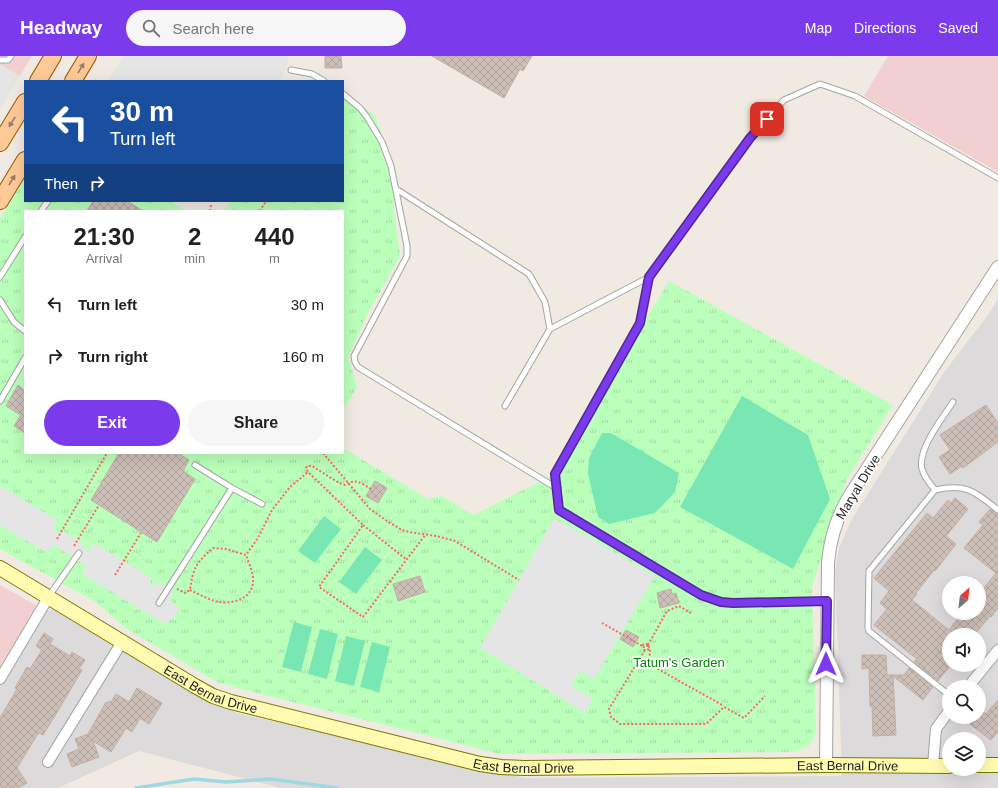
<!DOCTYPE html>
<style>
body{margin:0;font-family:Arial,sans-serif;background:#f6f6f6;color:#202124;height:100vh;display:flex;flex-direction:column;font-size:15px;white-space:nowrap}
*{box-sizing:border-box;margin:0}
p{font-size:13px;color:#757577}
.icon{flex:none;width:22px;height:22px;fill:none;stroke:currentColor;stroke-width:2;stroke-linecap:round;stroke-linejoin:round}
.map{position:relative;flex:1;overflow:hidden}
.sheet{position:absolute;left:24px;top:154px;width:320px;height:244px;display:flex;flex-direction:column;background:#fff;border-radius:0px;box-shadow:0 4px 16px #0002}
.sheet>*{flex:none}
.banner{position:absolute;left:24px;top:24px;width:320px;height:122px;border-radius:0px;box-shadow:0 4px 16px #0002;background:#1a4fa0;color:#fff;overflow:hidden}
.needle{width:26px;rotate:28deg}
.controls{position:absolute;left:942px;top:520px;display:grid;gap:8px}
.controls a{display:grid;place-items:center;width:44px;height:44px;border-radius:50%;background:#fff;box-shadow:0 4px 16px #0002;font-size:20px}
.pin{position:absolute;display:grid;place-items:center;width:34px;height:34px;color:#fff;margin:-17px;border-radius:8px;box-shadow:0 2px 6px #0006}
.me{position:absolute;width:44px;margin:-22px;rotate:0deg;stroke-linejoin:round;filter:drop-shadow(0 0 3px #0008)}
.turn{display:flex;align-items:center;gap:14px;height:84px;padding:0 20px;font-size:18px}
.turn .icon{width:52px;height:52px;stroke-width:2.5}
.turn b{display:block;font-size:28px;line-height:34px}
.then{display:flex;align-items:center;height:38px;padding:0 20px;background:#0003;gap:8px;font-size:15px}
.eta{display:flex;justify-content:space-evenly;align-items:center;height:68px;text-align:center}
.eta b{font-size:24px;font-weight:800;line-height:28px}
.button{display:flex;gap:8px;margin-top:auto;padding:8px 20px}
.button a{flex:1;height:46px;border-radius:24px;background:#7c3aed;color:#fff;font-size:16px;font-weight:800;line-height:46px;text-align:center}
.button a+a{background:#f6f6f6;color:#202124}
ul{padding:0;list-style:none}
li{display:flex;align-items:center;gap:12px;height:52px;padding:0 20px}
li div{flex:1}
li b{display:block;font-size:15px}
li em{font-style:normal}
header{display:flex;align-items:center;gap:24px;box-sizing:border-box;height:56px;padding:0 20px;background:#7c3aed;color:#fff}
header strong{font-size:19px}
nav{display:flex;gap:22px;margin-inline-start:auto;font-size:14px}
.search{width:280px;height:36px;background:#f6f6f6;display:flex;align-items:center;gap:10px;box-sizing:border-box;padding:0 14px;border-radius:22px;color:#757577;font-size:15px}
.map>svg:first-child{display:block}
</style>
<header>
<strong>Headway</strong>
<div class="search"><svg class="icon" aria-label="search" viewBox="0 0 24 24"><circle cx="10" cy="10" r="6"/><path d="M15 15l6 6"/></svg>Search here</div>
<nav><a>Map</a><a>Directions</a><a>Saved</a></nav>
</header>
<div class="map">
<svg width="998" height="732" viewBox="0 0 998 732">
<defs>
<pattern id="park-tufts" width="24" height="20" patternUnits="userSpaceOnUse"><rect width="24" height="20" fill="#baffba"/><path d="M3 7l-1-3M5 7V3M7 7l1-3M15 17l-1-3M17 17v-4M19 17l1-3" fill="none" stroke="#9fda9f"/></pattern>
<pattern id="building-cross-hatch" width="8" height="8" patternUnits="userSpaceOnUse"><rect width="8" height="8" fill="#ccbfb8"/><path d="M0 0l8 8M0 8l8-8" fill="none" stroke="#afa49e"/></pattern>
</defs>
<rect width="100%" height="100%" fill="#f0eae2"/>
<!-- residential -->
<path fill="#dcdada" fill-rule="evenodd" d="M998 243V732H281L139 695 58 732H0V626L43 556 59 552 236 657 525 722 842 720 835 515 839 492 852 463 945 315 988 259ZM949 527H979V557H949ZM949 579H979V609H949ZM949 631H979V661H949ZM949 683H979V713H949Z"/>
<!-- commercial -->
<path fill="#f2cfd1" d="M0 0H32L0 52Z
M888 0H998V116L864 40Z
M0 529 37 550 0 611Z"/>
<!-- park -->
<path fill="url(#park-tufts)" d="M343 41 374 58 393 107 394 154 400 200 368 257 348 301 357 331 343 354V155H224L231 145H343Z
M25 123V145H170L186 155H25V397H343V392L428 443 442 440 473 459 551 420 669 225 893 349 847 423 812 531 816 677 809 690 794 696 500 698 237 632 217 626 127 573 94 545 0 493V162Z"/>
<!-- pitch -->
<path fill="#78e7b3" d="M742 340 808 379 830 443 793 513 680 451Z
M602 377H611L679 417 675 436 655 457 609 468 598 461 588 418 589 402Z
M324 460 341 473 315 507 298 495Z
M365 491 382 504 356 538 339 526Z
M294 566 312 571 301 616 282 611Z
M320 573 338 578 327 623 308 618Z
M346 580 365 585 354 630 335 625Z
M372 586 390 591 379 636 360 631Z"/>
<!-- parking -->
<path fill="#e5e5e5" d="M124 0H288L287 12 279 25H108Z
M0 8 20 20 0 54Z
M0 430 57 464 53 474 59 477 63 475 83 487V492L88 495 94 487 152 522 148 532 159 526 174 535 169 543 170 544 180 552 174 562 170 563 167 569 82 518 86 511 85 509 55 490H52L48 496 44 495 0 469Z
M554 462 655 520 594 623 580 615 571 630 593 642 585 657 480 592Z"/>
<g fill="none" stroke-linecap="round" stroke-linejoin="round">
<!-- stream -->
<path stroke="#9ed8e2" stroke-width="3.5" d="M136 732 194 723 226 726 271 723 337 732"/>
</g>
<!-- building -->
<path fill="url(#building-cross-hatch)" stroke="#c3aea3" d="M325 0H341L342 12H325Z
M432 0H532L523 15 520 13 504 42Z
M93 145H127L143 155H87Z
M18 329 25 335V377L14 370 21 359 6 350Z
M986 349 998 367V386L963 412 962 410 950 418 939 401 950 394 940 379Z
M119 397H178L189 404 183 415 195 423 157 486 91 444Z
M375 425 387 432 378 447 366 440Z
M955 442 968 453 946 480 956 488 935 515 934 514 916 537 917 538 912 544 949 574 962 557H979V538L996 517 964 492 983 469 979 466 990 453 998 458V552L991 561 990 560 974 579H949V611L938 625 914 606 917 603 874 569 887 553 880 547 889 535 874 522 927 457 933 462 948 444 951 447Z
M420 520 425 536 398 545 393 528Z
M671 533 672 538 676 537 679 547 660 552 657 537Z
M626 574 639 581 633 591 620 583Z
M44 577 53 583 50 588 70 600 72 596 85 604 79 613 82 614 56 658 43 679 39 677 37 679 17 712 27 727 18 732H0V662L17 633 15 632 27 611 30 613 42 594 36 590Z
M862 599H886L887 619H904L909 612 933 631 923 644 893 620 896 679 873 680 872 650H870L869 612 862 613Z
M137 632 162 647 149 668 140 662 132 676 126 672 111 696 93 685 99 701 72 711 67 698 79 693 75 683 88 678 106 646 108 647 109 645 111 646 116 638 129 646Z
M998 644V676L991 684 970 668 976 661H979V657L981 654 986 658Z"/>
<g fill="none" stroke-linecap="round" stroke-linejoin="round">
<!-- service casing -->
<g stroke="#a4a4a4" stroke-width="7">
<path id="service" d="M0 4H8L11 0
M291 14 312 18 324 25
M343 38 360 52 367 61 382 86 391 110 407 190V200L354 300 355 306 358 311 558 433
M396 133 529 218 545 246 550 273 505 350
M41 155 48 145
M0 221 25 181
M0 244 14 266 25 275
M550 273 649 221
M0 345 25 302
M195 409 232 432 262 448
M935 434C930 428 924 420 922 413 917 394 943 361 953 346
M49 540 79 497
M827 545 733 547 721 546 701 539 559 453 555 418 640 267 649 221 750 82 784 44 820 28 855 40 998 122
M159 547 232 432
M949 639 869 575 868 572 869 515 935 434C966 427 974 435 998 454"/>
</g>
<!-- minor casing -->
<g stroke="#a4a4a4" stroke-width="12">
<path id="minor" d="M0 623 48 542
M968 631 998 594
M48 706 122 586
M933 710 936 673 949 655"/>
</g>
<!-- tertiary casing -->
<g stroke="#a4a4a4" stroke-width="14">
<path id="tertiary" d="M826 709 828 507C830 482 837 460 850 439L998 211"/>
</g>
<!-- secondary casing -->
<g stroke="#767900" stroke-width="16">
<g id="secondary">
<path id="s1" d="M0 512 195 630 213 640 231 646 480 708 501 711 524 712 826 709 949 710"/>
<path d="M979 709H998"/>
</g>
</g>
<!-- primary casing -->
<g stroke="#975800" stroke-width="18">
<path id="primary" d="M38 25 53 0
M73 25 88 0
M0 87 25 46
M0 145 25 104"/>
</g>
<!-- path -->
<path stroke="#ff6764" stroke-width="2" stroke-dasharray="2 2" stroke-linecap="butt" d="M210 155 211 149
M260 155 266 145
M323 397 370 453 387 465 402 474 409 476 436 480 455 485 519 524
M371 433C361 427 356 422 345 429L339 427 312 410H307L306 412 308 416 363 469 319 531 363 561 426 478
M363 469 407 504
M57 483 107 397
M74 490 99 449
M115 519 141 477
M177 533 185 537 190 534C193 512 196 507 213 492L226 493 246 499 258 482 272 454 290 431 308 416
M190 534C199 538 209 544 219 546 233 548 252 543 253 526 254 518 249 507 246 499
M602 567 644 591
M642 589 648 588 650 595 649 608 724 650
M648 589 667 555 679 550 691 557
M643.5 592a2.5 2.5 0 1 1 5 0a2.5 2.5 0 1 1-5 0Z
M645 594 609 653 611 661 620 668H706L724 651 744 662 765 640"/>
<!-- service -->
<use href="#service" stroke="#fff" stroke-width="5"/>
<!-- minor -->
<use href="#minor" stroke="#fff" stroke-width="10"/>
<!-- tertiary -->
<use href="#tertiary" stroke="#fff" stroke-width="12"/>
<!-- secondary -->
<use href="#secondary" stroke="#fffcb1" stroke-width="14"/>
<!-- primary -->
<use href="#primary" stroke="#ffca98" stroke-width="16"/>
</g>
<!-- one-way arrows -->
<defs><path id="oneway-solid" d="M-6-.8H1V-3.2L6.5 0L1 3.2V.8H-6Z"/></defs>
<g fill="#997c61">
<use href="#oneway-solid" transform="translate(81 12) rotate(-59)"/>
<use href="#oneway-solid" transform="translate(12 66) rotate(121)"/>
<use href="#oneway-solid" transform="translate(12 124) rotate(-59)"/>
</g>
<g fill="none" stroke-linecap="round" stroke-linejoin="round">
<!-- route casing -->
<g stroke="#51269a" stroke-width="10">
<path id="route" d="M767 63 750 82 649 221 640 267 555 418 559 454 701 539 721 546 733 547 827 545 826 608"/>
</g>
<!-- route -->
<use href="#route" stroke="#7c3aed" stroke-width="7"/>
</g>
<g text-anchor="middle" dominant-baseline="central" stroke-width="3.5" stroke-linejoin="round" paint-order="stroke">
<!-- street labels -->
<g font-size="13" fill="#1d1d1d" stroke="#fff">
<text transform="translate(858 431) rotate(-59)">Maryal Drive</text>
<text stroke="none"><textPath href="#s1" startOffset="244">East Bernal Drive</textPath></text>
<text stroke="none"><textPath href="#s1" startOffset="568">East Bernal Drive</textPath></text>
<text stroke="none"><textPath href="#s1" startOffset="892">East Bernal Drive</textPath></text>
</g>
<!-- park labels -->
<g font-size="13" fill="#018601" stroke="#fff">
<text x="679" y="606">Tatum's Garden</text>
</g>
</g>
</svg>
<div class="controls">
<a><svg class="needle" viewBox="-14 -14 28 28"><path d="M0-13l5 13h-10z" fill="#e53935"/><path d="M0 13l5-13h-10z" fill="#757577"/></svg></a>
<a><svg class="icon" aria-label="sound" viewBox="0 0 24 24"><path d="M4 9h4l5-4v14l-5-4H4zM17 9q2 3 0 6"/></svg></a>
<a><svg class="icon" aria-label="search" viewBox="0 0 24 24"><circle cx="10" cy="10" r="6"/><path d="M15 15l6 6"/></svg></a>
<a><svg class="icon" aria-label="layers" viewBox="0 0 24 24"><path d="M12 4l9 5-9 5-9-5zM3 14l9 5 9-5"/></svg></a>
</div>
<div class="pin" style="left:767px;top:63px;background:#d93025"><svg class="icon" aria-label="arrive" viewBox="0 0 24 24"><path d="M6 21V4h12l-3 4 3 4H6"/></svg></div>
<svg class="me" style="left:826px;top:608px" viewBox="-20 -20 40 40"><path d="M0-17L14 15 0 8-14 15z" fill="#7c3aed" stroke="#fff" stroke-width="4"/></svg>
<div class="banner">
<div class="turn"><svg class="icon" aria-label="left" viewBox="0 0 24 24"><path d="M17 20v-9H6M10 6l-5 5 5 5"/></svg><div><b>30 m</b>Turn left</div></div>
<div class="then">Then<svg class="icon" aria-label="right" viewBox="0 0 24 24"><path d="M7 20v-9h11M14 6l5 5-5 5"/></svg></div>
</div>
<section class="sheet">
<div class="eta">
<div><b>21:30</b><p>Arrival</p></div>
<div><b>2</b><p>min</p></div>
<div><b>440</b><p>m</p></div>
</div>
<ul>
<li><svg class="icon" aria-label="left" viewBox="0 0 24 24"><path d="M17 20v-9H6M10 6l-5 5 5 5"/></svg><div><b>Turn left</b></div><em>30 m</em></li>
<li><svg class="icon" aria-label="right" viewBox="0 0 24 24"><path d="M7 20v-9h11M14 6l5 5-5 5"/></svg><div><b>Turn right</b></div><em>160 m</em></li>
</ul>
<div class="button"><a>Exit</a><a>Share</a></div>
</section>
</div>
